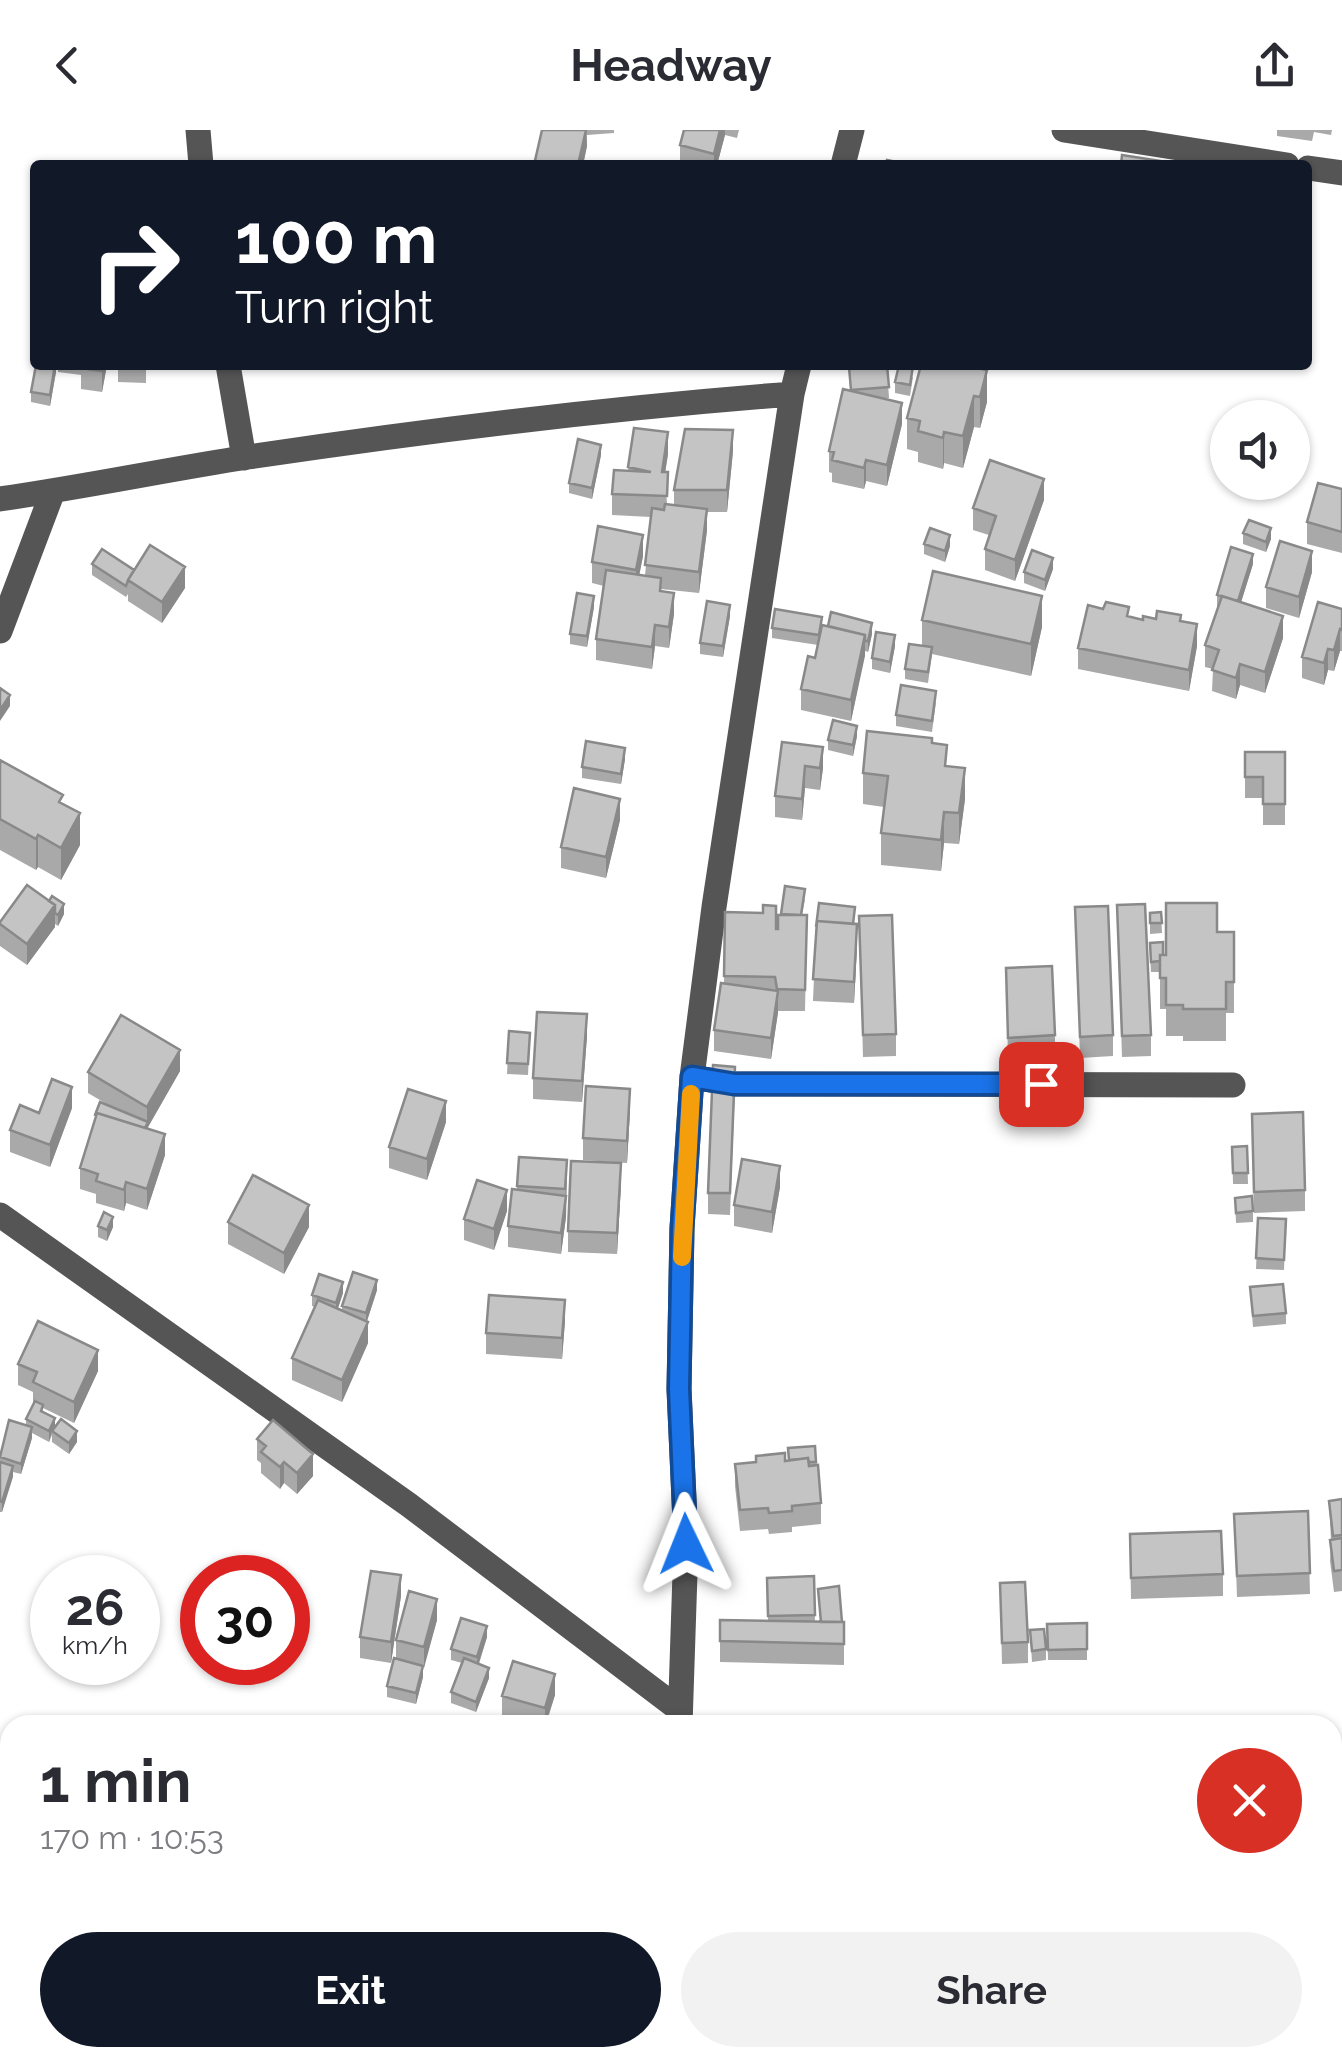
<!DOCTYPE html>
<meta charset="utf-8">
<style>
body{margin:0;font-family:Raleway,sans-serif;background:#f2f2f3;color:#2b2b33;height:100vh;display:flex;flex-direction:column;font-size:38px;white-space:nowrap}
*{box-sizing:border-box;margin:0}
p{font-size:32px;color:#7c7c81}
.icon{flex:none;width:55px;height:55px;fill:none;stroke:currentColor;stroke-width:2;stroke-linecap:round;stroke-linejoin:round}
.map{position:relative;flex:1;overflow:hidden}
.side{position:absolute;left:0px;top:1585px;width:1342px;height:352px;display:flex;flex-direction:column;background:#fff;border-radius:30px 30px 0 0;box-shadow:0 2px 8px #0004}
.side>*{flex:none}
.hud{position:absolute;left:30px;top:30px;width:1282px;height:210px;border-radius:10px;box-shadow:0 2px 8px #0004;background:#111827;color:#fff;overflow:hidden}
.fabs{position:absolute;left:1210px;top:270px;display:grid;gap:20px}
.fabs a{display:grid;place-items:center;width:100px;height:100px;border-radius:50%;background:#fff;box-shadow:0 2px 8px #0004;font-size:50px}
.speed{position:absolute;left:30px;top:1425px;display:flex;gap:20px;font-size:50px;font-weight:700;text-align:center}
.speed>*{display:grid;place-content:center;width:130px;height:130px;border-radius:50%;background:#fff;box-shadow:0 2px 8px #0004;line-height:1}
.speed small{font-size:25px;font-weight:400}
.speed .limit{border:15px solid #d22;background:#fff;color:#111}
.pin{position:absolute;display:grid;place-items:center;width:85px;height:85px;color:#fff;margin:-42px;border-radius:20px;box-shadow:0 5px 15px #0006}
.me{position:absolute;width:110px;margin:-55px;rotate:358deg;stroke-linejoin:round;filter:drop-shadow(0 0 8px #0008)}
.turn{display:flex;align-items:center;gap:35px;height:210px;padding:0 40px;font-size:45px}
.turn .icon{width:130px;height:130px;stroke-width:2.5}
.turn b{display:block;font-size:70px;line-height:85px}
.round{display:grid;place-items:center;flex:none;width:105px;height:105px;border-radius:52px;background:#f2f2f3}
.overview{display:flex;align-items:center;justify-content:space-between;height:170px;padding:0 40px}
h1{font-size:60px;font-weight:700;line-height:75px}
.action{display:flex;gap:20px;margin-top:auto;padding:20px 40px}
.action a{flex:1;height:115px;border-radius:60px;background:#111827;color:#fff;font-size:40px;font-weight:700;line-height:115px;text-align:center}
.action a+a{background:#f2f2f3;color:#2b2b33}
header{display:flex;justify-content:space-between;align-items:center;height:130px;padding:0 40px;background:#fff;font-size:45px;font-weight:700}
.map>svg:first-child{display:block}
</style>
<header><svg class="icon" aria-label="back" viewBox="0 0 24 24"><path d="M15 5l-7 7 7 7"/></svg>Headway<svg class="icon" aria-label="share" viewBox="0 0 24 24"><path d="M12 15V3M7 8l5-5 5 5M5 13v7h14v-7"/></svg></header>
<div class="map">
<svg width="1342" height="1936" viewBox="0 0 1342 1936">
<rect width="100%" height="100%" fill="#fff"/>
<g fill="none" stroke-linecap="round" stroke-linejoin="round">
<!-- minor -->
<path stroke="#555" stroke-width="25" d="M198 0 201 35
M1064 0 1287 35
M843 35 852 0
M1308 38 1342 43
M228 235 244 328
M0 369C83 357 165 340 248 327 429 300 610 278 792 264L799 235
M0 501 53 361
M692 947 734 954 1233 955
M0 1085 409 1375 680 1580
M680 1595 686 1413 679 1259 682 1098 692 947 714 777 792 264
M682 1928V1936"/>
</g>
<!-- wall -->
<path fill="#a9a9a9" d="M542 0H614V3L587 5V16L583 35H534Z
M684 0H739L737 8 725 5 717 35H680V15Z
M1277 0H1332L1331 5 1314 2 1312 11 1277 6Z
M58 235H107L102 262 81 259V245L58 242Z
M118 235H146V253L118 252Z
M700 235H751V236L700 239Z
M887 235 889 268H882L902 294 887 356 866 351 864 359 832 352V343L829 342V321L850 261 849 237Z
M980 238 987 272 980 298 974 297 963 338 944 333 943 339 918 332V322L907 319V288Z
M56 242 50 276 31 272V262Z
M913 247 910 266 895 263V252Z
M634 298 668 324 665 342 667 374 674 375V360L733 321 727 382H707V400L699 463 661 459 674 484 669 518 655 516 652 539 596 530V509L604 456 592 453V432L643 426 639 445H645L651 387 612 385V364L628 341Z
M601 325 592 369 569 363V353Z
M1342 359V423L1307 414V392Z
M1044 370 1015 451 985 440V419L989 405 973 400V378Z
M1243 403 1271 409 1266 422 1243 414Z
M924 414 950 416 945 432 924 424Z
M92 434 134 440 185 458 162 493 128 471V464L126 467 92 445Z
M1253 434 1241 472 1283 508 1265 563 1240 555 1236 569 1212 561 1213 539 1205 537V515L1218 476H1217V465Z
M1053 439 1045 461 1024 453V442Z
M1312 442 1299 488 1266 478V457Z
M594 477 587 517 570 514V504Z
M1342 479V521H1340L1334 541 1328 540 1324 555 1302 548V527Z
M730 486 723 527 700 524V513Z
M1129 487 1143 490 1156 489 1181 491 1197 516 1189 561 1078 539V518Z
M922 490 1042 497 1031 546 932 524 928 553 905 549V539L922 516Z
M822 496 872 504 868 522 865 521 851 591 801 580V559L815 528 818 515 772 508V498Z
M895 516 890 543 872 539V528Z
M936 572 932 602 896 596V585Z
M857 606 853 626 828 620V610Z
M782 612 823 638 820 660 805 658 802 690 775 687V666Z
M932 613 965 669 959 714 944 713 941 741 881 735V703L884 677 863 674V643Z
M1245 622H1285V695H1263V668H1245Z
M625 629 621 654 582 648V637Z
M0 630 63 674 80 715 61 750 38 737 36 740 0 720Z
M620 690 606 748 561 738V717Z
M27 755 64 784 58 796 55 794V797L27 835 0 816V792Z
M805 769 802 785H807L805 881H778L771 929 714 921V900L724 854 725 782 778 799Z
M1117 775 1151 905V926L1122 927Z
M1075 777 1113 905V926L1080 928Z
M1161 782 1162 803 1150 804V783Z
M859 786 896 904V926L863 927Z
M854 794 857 815 854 873 813 871 816 797Z
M1217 802H1234V883H1226V911H1183V906H1166V879H1160V842H1151L1150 824 1166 825Z
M1006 838 1055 905V927L1008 929Z
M509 901 530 903 528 945 507 944Z
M587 906 582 972 533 969V948Z
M180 941 148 997 165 1025 147 1080 126 1073 124 1081 96 1073V1064L80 1059V1038L95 990V985L110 976 88 963V942Z
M735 958 730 1085 708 1084V1063Z
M72 978 50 1037 10 1022V1000L39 983Z
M630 980 627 1033 583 1030V1008Z
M446 992 427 1050 389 1038V1017Z
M1252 1005 1305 1060V1081L1254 1083Z
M1247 1016 1248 1054H1233L1232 1017Z
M519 1027 567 1030 566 1087 561 1124 508 1117V1096L517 1059Z
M621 1054 617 1124 568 1122V1101Z
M780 1057 772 1103 734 1096V1075Z
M1235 1068 1253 1081V1092L1236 1093Z
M507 1081 494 1120 464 1110V1089Z
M1258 1088 1286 1089 1284 1140 1256 1139Z
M228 1092 309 1097 284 1144 228 1114Z
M98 1096 113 1097 107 1111 98 1107Z
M1250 1157 1286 1183V1194L1253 1197Z
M377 1160 367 1191 368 1213 342 1272 292 1250V1228L315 1177 312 1176V1165L343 1163 338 1178 342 1180V1176Z
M565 1191 562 1229 486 1224V1203Z
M18 1234 98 1241 74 1293 43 1278V1282L55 1297 77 1312 69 1324 52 1312V1305L49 1312 32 1303V1308L21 1344 13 1342 2 1382H0V1322L26 1295V1289L33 1274V1262L18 1255Z
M257 1309 313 1346 297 1364 284 1353 280 1359 261 1343V1333L257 1330Z
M815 1316 821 1373V1394L792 1397V1402L769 1404 768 1399 740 1401 735 1356V1334L788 1330Z
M1342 1369V1461L1334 1462 1330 1431 1331 1410 1329 1371Z
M1308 1381 1310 1464 1237 1467 1234 1384Z
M1130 1404 1223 1444V1466L1131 1469Z
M814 1446 815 1492H820L818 1459 842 1492H844V1535L720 1532V1490L768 1491 767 1448Z
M1000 1453 1028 1512V1533L1002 1534Z
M401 1466 391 1533 360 1528V1507Z
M437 1490 423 1538V1547L416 1574 387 1567V1556L396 1529V1510Z
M1087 1493V1530H1048L1047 1494Z
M1030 1500 1046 1519V1530L1032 1532Z
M487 1507 479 1534 489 1548 476 1582 451 1573V1562L462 1533 451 1530V1519Z
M555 1565 546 1595H531L502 1587V1566Z"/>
<!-- shaded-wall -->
<path fill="#898989" d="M586 0 587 16 583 35H578Z
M720 0H725V5L717 35H714V24Z
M56 235V242L50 276V265Z
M103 235H107L102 262V241Z
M987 240V272L980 298V267Z
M974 266V297L963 338V306Z
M902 273V294L887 356V335Z
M733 300V321L727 382V360Z
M668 302V324L662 363V342Z
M944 302V333L943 339V308Z
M601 315V325L592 369V358Z
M866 330V351L864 359V338Z
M1044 349V370L1015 451V430Z
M707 379V400L699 463V442Z
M1271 398V409L1266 422V412Z
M643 405V426L636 462V440Z
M950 405V416L945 432V421Z
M1312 421V442L1299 488V467Z
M1253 424V434L1238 482V472Z
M1053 428V439L1045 461V450Z
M185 437V458L162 493V472Z
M674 463V484L669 518V497Z
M594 466V477L587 517V506Z
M1042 466V497L1031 546V514Z
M730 475V486L723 527V516Z
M1283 486V508L1265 563V542Z
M872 493V504L868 522V511Z
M1197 494V516L1189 561V540Z
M655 495V516L652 539V517Z
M1340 499V521L1334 541V520Z
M865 505V526L851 591V570Z
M895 505V516L890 543V532Z
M1328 519V540L1324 555V533Z
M1240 534V555L1236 569V548Z
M10 565V576L0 591V580Z
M857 596V606L853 626V615Z
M823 617V638L820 660V638Z
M625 618V629L621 654V644Z
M805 636V658L802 690V669Z
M965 638V669L959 714V683Z
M620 669V690L606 748V727Z
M944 682V713L941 741V710Z
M80 683V715L61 750V718Z
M38 705V737L36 740V709Z
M64 774V784L58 796V785Z
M55 775V797L27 835V814Z
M857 794V815L854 873V852Z
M778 861V883L771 929V908Z
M587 884V906L582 972V951Z
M180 920V941L148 997V1002L141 1005 147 993V977Z
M72 957V978L50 1037V1015Z
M630 959V980L627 1033V1011Z
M446 971V992L427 1050V1029Z
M165 1004V1025L147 1080V1059Z
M567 1030 566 1087 561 1124V1103L565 1074Z
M621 1033V1054L617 1124V1103Z
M780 1036V1057L772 1103V1082Z
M126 1052V1073L124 1081V1060Z
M507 1060V1081L494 1120V1099Z
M309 1075V1097L284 1144V1123Z
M113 1087V1097L107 1111V1100Z
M377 1150V1160L366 1194V1183Z
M343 1152V1163L336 1184V1173Z
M565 1170V1191L562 1229V1208Z
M368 1192V1213L342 1272V1250Z
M98 1220V1241L74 1293V1272Z
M55 1288V1299L52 1301 49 1312V1301Z
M32 1297V1308L21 1344V1334Z
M77 1301V1312L69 1324V1313Z
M313 1324V1346L297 1364V1343Z
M284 1332V1353L280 1359V1337Z
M13 1336V1347L2 1382V1372Z
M401 1445V1466L391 1533V1512Z
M437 1469V1490L424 1538V1517Z
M487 1496V1507L477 1538V1527Z
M423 1536V1547L416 1574V1563Z
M489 1538V1548L476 1582V1572Z
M555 1544V1565L545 1595V1578Z"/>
<!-- building -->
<path fill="#c4c4c4" stroke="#898989" stroke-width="2.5" d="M542 0H586L578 35H534Z
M684 0H720L714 24 680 15Z
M1122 25 1186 35H1121Z
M887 30 911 35H886Z
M36 235H55L50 265 31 262Z
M82 235H103L102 241 81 238Z
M887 235 889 257 851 260 849 237Z
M899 235 913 236 910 255 895 252Z
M921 235H979L978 238 987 240 980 267 974 266 963 306 944 302 943 308 918 301 920 291 907 288Z
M843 259 902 273 887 335 866 330 864 338 832 330 834 322 829 321Z
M634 298 668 302 662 342H668L667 366 612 364 614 340 651 342 628 337Z
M685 299 733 300 727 360H674Z
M578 309 601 315 592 358 569 353Z
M990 330 1044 349 1015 430 985 419 996 386 973 378Z
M1318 353 1342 359V402L1307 392Z
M665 374 707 379 699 442 645 435 652 378 664 380Z
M1249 390 1271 398 1266 412 1243 403Z
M598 396 643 405 636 440 592 432Z
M930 398 950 405 945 421 924 414Z
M1280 411 1312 421 1299 467 1266 457Z
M150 415 185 437 162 472 128 450Z
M1231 417 1253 424 1238 471 1217 465Z
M102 419 134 440 128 450 126 456 92 434Z
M1032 420 1053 428 1045 450 1024 442Z
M606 440 661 448 660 461 674 463 669 497 655 495 652 517 596 509Z
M933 441 1042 466 1031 514 922 490Z
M577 463 594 466 587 506 570 504Z
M1222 466 1283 486 1265 542 1240 534 1236 548 1212 540 1219 520 1205 515Z
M707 471 730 475 723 516 700 513Z
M1106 472 1129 477 1127 486 1143 490V486L1156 489 1157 481 1181 485 1180 491 1197 494 1189 540 1078 518 1088 475 1103 479Z
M1318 472 1342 479V500L1340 499 1334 520 1328 519 1324 533 1302 527Z
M775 479 822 487 819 505 772 498Z
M831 482 872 493 868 511H865V505L828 496Z
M822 495 865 505 851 570 801 559 808 526 815 528Z
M876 502 895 505 890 532 872 528Z
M909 514 932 517 928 542 905 539Z
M901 555 936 561 932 591 896 585Z
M0 558 10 565 0 580Z
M833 590 857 596 853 615 828 610Z
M867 601 932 608V613L947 615 945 636 965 638 959 683 944 682 941 710 881 703 888 646 863 643Z
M586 611 625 618 621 644 582 637Z
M782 612 823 617 820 638 805 636 802 669 775 666Z
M1245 622H1285V674H1263V647H1245Z
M0 630 63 665 59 672 80 683 61 718 38 705 36 709 0 689Z
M574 658 620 669 606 727 561 717Z
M27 755 55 775 27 814 0 794V792Z
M785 756 805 759 801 785 781 784Z
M52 766 64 774 58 785 55 783V775L49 771Z
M819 773 855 777 853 794 817 791 816 797Z
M1166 773H1217V802H1234V852H1226V879H1183V875H1166V848H1160V825H1166Z
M1145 774 1151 905 1122 906 1117 775Z
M763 775 776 776V799H778V785H807L805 860 777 859 775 847 724 846 725 782 763 783Z
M1108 776 1113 905 1080 907 1075 777Z
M1161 782 1162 793H1150V783Z
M892 785 896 904 863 905 859 786Z
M817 791 857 794 854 852 813 849Z
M1163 812V825H1160V831L1151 832 1150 813Z
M1052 836 1055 905 1008 908 1006 838Z
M721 853 778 861 771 908 714 900Z
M537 882 587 884 582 951 533 948Z
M121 885 180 920 147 977 88 942Z
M509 901 530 903 528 934 507 933Z
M713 935 735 937 730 1063H708Z
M52 949 72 957 50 1015 10 1000 20 975 39 983Z
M586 956 630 959 627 1011 583 1008Z
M408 959 446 971 427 1029 389 1017Z
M100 972 148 992 145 998 97 983 96 986 95 985Z
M1303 982 1305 1060 1254 1062 1252 984Z
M97 983 165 1004 147 1059 126 1052 124 1060 96 1051 98 1044 80 1038Z
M1247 1016 1248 1043H1233L1232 1017Z
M519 1027 567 1030 565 1059 517 1056Z
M742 1029 780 1036 772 1082 734 1075Z
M571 1031 621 1033 617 1103 568 1101Z
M253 1045 309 1075 284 1123 228 1092Z
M477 1050 507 1060 494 1099 464 1089Z
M512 1059 566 1066 561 1103 508 1096Z
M1252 1066 1253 1081 1236 1083 1235 1068Z
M104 1082 113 1087 107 1100 98 1096Z
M1258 1088 1286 1089 1284 1130 1256 1128Z
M353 1142 377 1150 366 1183 342 1176Z
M319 1144 343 1152 336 1173 312 1165Z
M1283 1154 1286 1183 1253 1186 1250 1157Z
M489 1165 565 1170 562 1208 486 1203Z
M318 1170 368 1192 342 1250 292 1228Z
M38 1191 98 1220 74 1272 33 1252 37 1242 18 1234Z
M35 1271 43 1275 41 1281 55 1288 49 1301 26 1289Z
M61 1289 77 1301 69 1313 52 1301Z
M9 1290 32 1297 21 1334 0 1327Z
M273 1290 313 1324 297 1343 284 1332 280 1337 261 1322 266 1316 257 1309Z
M815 1316 816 1332H809L808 1328 789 1330 788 1318Z
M785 1323V1331L808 1328 809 1336 818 1335 821 1373 792 1376V1381L769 1383 768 1378 740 1380 735 1334 756 1332V1326Z
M0 1332 13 1336 2 1372 0 1371Z
M1342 1369V1405L1333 1406 1329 1371Z
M1308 1381 1310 1443 1237 1446 1234 1384Z
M1221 1401 1223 1444 1131 1448 1130 1404Z
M1342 1408V1440L1334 1441 1330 1410Z
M371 1441 401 1445 391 1512 360 1507Z
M814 1446 815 1485 768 1486 767 1448Z
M1025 1452 1028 1512 1002 1513 1000 1453Z
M839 1456 842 1492H821L818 1459Z
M409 1461 437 1469 424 1517 396 1510Z
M461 1488 487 1496 477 1527 451 1519Z
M720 1490 844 1492V1514L720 1511Z
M1087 1493V1519L1048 1520 1047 1494Z
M1044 1499 1046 1519 1032 1521 1030 1500Z
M394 1528 423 1536 416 1563 387 1556Z
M464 1528 489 1538 476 1572 451 1562Z
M513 1531 555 1544 545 1578 502 1566Z
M1332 1913 1342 1915V1936H1322L1324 1928H1332Z"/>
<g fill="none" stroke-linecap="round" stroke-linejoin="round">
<!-- route casing -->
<g stroke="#114b97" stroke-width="25">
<path id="route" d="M686 1414 679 1259 682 1098 692 947 734 954H1041"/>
</g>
<!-- route -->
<use href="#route" stroke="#1a73e8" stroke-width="18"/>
<!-- slow -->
<path stroke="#f59e0b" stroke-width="18" d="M682 1127 691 964"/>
</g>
</svg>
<div class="fabs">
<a><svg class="icon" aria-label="sound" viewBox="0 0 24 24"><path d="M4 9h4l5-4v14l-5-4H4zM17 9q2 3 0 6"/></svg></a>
</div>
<div class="speed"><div>26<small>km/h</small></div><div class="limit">30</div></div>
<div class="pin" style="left:1041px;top:954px;background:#d93025"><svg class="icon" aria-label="arrive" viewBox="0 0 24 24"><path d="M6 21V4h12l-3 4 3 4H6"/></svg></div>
<svg class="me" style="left:686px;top:1414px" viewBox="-20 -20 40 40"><path d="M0-17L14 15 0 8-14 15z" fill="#1a73e8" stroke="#fff" stroke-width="4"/></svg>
<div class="hud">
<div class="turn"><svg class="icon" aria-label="right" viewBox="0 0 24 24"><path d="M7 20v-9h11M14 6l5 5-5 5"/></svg><div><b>100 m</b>Turn right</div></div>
</div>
<section class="side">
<div class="overview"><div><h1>1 min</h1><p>170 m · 10:53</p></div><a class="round" style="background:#d93025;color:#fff"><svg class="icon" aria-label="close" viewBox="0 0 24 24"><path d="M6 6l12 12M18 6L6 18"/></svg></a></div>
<div class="action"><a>Exit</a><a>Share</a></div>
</section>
</div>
